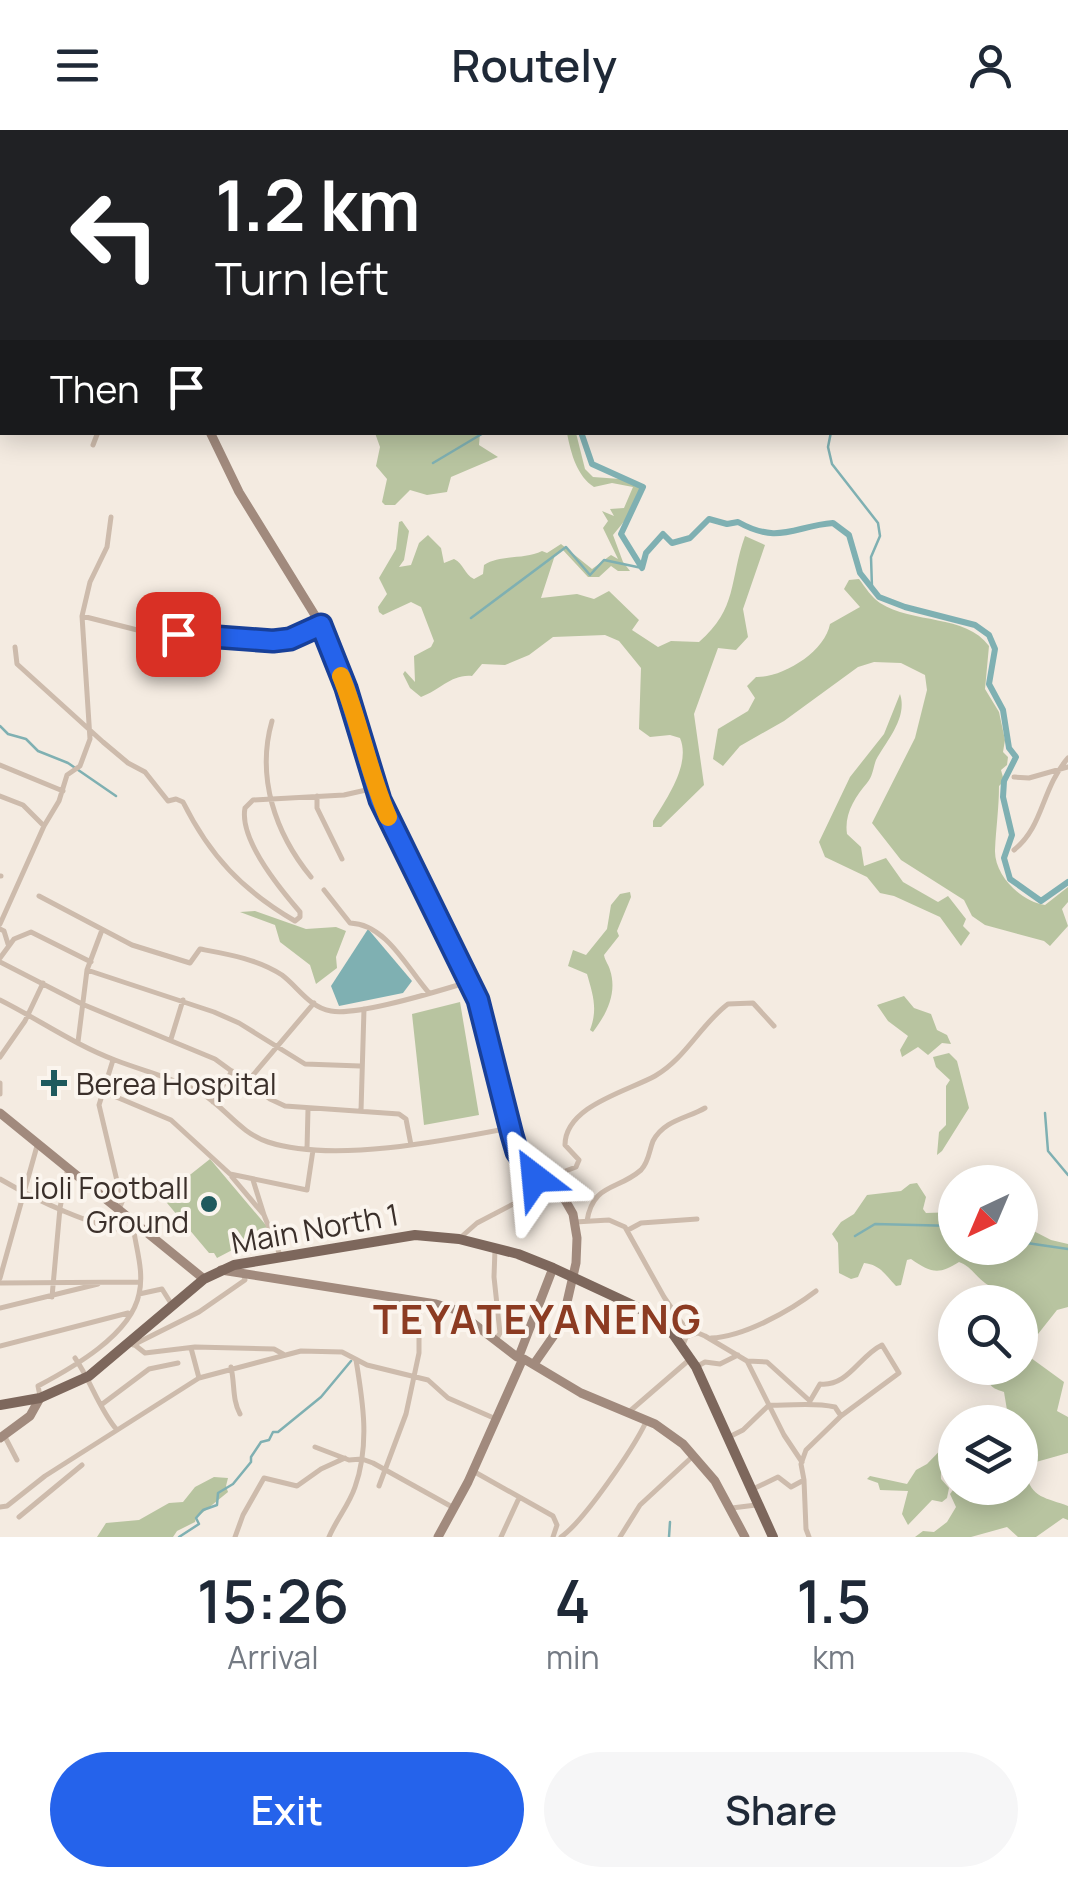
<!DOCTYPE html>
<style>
body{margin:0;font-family:Manrope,sans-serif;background:#f6f6f7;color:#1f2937;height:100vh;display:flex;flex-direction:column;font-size:38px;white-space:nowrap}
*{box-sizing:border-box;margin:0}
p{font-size:32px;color:#747a83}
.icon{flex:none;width:55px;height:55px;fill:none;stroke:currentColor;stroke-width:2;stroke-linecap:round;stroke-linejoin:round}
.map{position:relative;height:1407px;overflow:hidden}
.sheet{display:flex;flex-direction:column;background:#fff;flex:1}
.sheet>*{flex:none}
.top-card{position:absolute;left:0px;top:0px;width:1070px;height:305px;box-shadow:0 5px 25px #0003;background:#202124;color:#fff;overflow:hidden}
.needle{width:65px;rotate:224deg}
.fabs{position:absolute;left:938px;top:1035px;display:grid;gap:20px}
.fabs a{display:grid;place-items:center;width:100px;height:100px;border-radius:50%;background:#fff;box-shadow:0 5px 25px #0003;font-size:50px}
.pin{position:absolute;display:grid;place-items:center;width:85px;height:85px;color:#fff;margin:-42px;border-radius:20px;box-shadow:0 5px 15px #0006}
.me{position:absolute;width:110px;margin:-55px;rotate:331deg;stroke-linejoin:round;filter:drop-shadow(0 0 8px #0008)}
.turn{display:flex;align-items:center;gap:35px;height:210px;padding:0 50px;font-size:45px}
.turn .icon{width:130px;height:130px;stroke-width:2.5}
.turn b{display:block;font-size:70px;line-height:85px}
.then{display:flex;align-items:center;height:95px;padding:0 50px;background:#0003;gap:20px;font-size:38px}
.eta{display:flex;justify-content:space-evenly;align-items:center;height:170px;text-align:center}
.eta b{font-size:60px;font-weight:600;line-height:70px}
.button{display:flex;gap:20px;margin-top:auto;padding:20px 50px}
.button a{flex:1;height:115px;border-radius:60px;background:#2563eb;color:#fff;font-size:40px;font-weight:600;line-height:115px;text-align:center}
.button a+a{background:#f6f6f7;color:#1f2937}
header{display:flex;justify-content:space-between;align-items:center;height:130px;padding:0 50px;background:#fff;font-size:45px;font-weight:600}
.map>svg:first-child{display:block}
</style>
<header><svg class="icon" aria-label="menu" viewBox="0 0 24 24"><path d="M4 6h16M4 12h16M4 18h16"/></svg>Routely<svg class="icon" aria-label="person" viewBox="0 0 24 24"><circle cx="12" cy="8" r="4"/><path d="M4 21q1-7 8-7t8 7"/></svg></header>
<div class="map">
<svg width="1068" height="1407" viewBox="0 0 1068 1407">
<rect width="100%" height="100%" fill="#f4ebe1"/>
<!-- green -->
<path fill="#b8c4a0" d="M375 303H480L479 315 498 327 451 347 447 362 427 365 410 360 395 375H385L382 372 387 349 376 336 380 317Z
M567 303H576L585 339 593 347 634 350 645 357 635 378 613 405 623 432 630 441H618L611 436 599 447H588L562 419 555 425 541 468 577 464 594 469 609 461 639 490 632 500 658 517 671 511 699 512C738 478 729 451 745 406L765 415 743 479 748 507 736 520 718 518 694 584 704 655 661 697H653V691C667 668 691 634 680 608L670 605 650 607 639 599 641 538 619 511 605 505 553 507 529 525 505 535 482 534 472 546C451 544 441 560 421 567L410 558 403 544 405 541 415 552 414 526 431 517 434 511 421 477 411 472 383 485 379 482 378 477 387 464 379 448 396 419 399 392 402 391 409 401 404 430 399 437 411 435 419 413 428 405 441 418 444 433 454 429C464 434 464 444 474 449L483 444 484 435C501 424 524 430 542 421L547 423 561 414 592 439 611 425 618 429 603 398 608 391 602 381 614 386 610 379 624 378 633 357 612 353 594 357C577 346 571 324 567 303Z
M859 449C865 457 872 468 880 473 912 494 966 484 989 516L985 559 999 582 1005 610 1003 622 1008 627 1007 635 1001 640 1004 651 999 656C999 678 996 698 995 720 994 746 1022 772 1045 775L1068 757V772L1062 779 1068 796 1050 816 1044 811 985 795 972 786 964 770 901 730 872 693 915 608 927 560 925 545 901 533 874 532 858 537 784 591 740 616 723 636 713 629 718 599 748 581 755 568 747 556 756 547C782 548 825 522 830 494L860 477 844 459 849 450Z
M900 564C908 588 886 611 876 630 873 638 873 646 867 653 855 667 844 684 847 704L861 717 864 736 886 728 903 752 938 772 948 766 966 789 963 796 970 803 961 816 940 787 894 766 880 763 867 747 825 727 819 712 850 647 884 604Z
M630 762 631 767 617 801 619 806 604 825C605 831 609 835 610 840 618 864 605 886 593 902L590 900C598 879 593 865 587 844L568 836 573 820 586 825 607 799 611 775 620 764Z
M255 781 306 799 336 797 346 801 336 827 337 838 316 854 310 835 280 812 275 795 240 782Z
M904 866 914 878 931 884 937 900 947 905 951 914 942 913 928 925 918 917 902 927 900 920 908 906 888 891 877 875Z
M460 872 479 985 424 995 412 884Z
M949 923 957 931 969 978 942 1021 937 1025 939 1002 946 995V956L950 950 936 937 933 927Z
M210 1029 270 1100 217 1128 214 1123H209L162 1067Z
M917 1053 926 1067 923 1079 926 1083 955 1082V1118H1020V1094L1051 1110 1068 1114V1177L1057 1180 1038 1204C1022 1201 1020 1187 1020 1172H1011C1003 1160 997 1161 985 1153 975 1146 972 1137 959 1132 939 1145 931 1143 911 1129L907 1130 901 1155 896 1156C885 1145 881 1135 864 1133L858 1147 851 1149 839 1143 838 1113 832 1104 841 1092 854 1084 867 1065 901 1061 910 1054Z
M1020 1220 1064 1252 1057 1281 1068 1287V1323L1036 1332 1027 1343C1029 1368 1048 1368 1068 1376V1390L1063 1388 1036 1407H1018L1007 1397 971 1407H915L923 1401 934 1402 947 1392 956 1377 950 1364 953 1360 1020 1358V1292H1009L1004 1262C988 1257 989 1254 985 1238H1020Z
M955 1305V1329C945 1333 940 1338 941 1349L949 1358 947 1368 942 1372 932 1370 908 1395 902 1384 908 1361 880 1360 878 1353 867 1349 870 1346 907 1354 916 1340 927 1334Z
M214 1347 228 1348 226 1356 228 1362 196 1388 195 1392 177 1401 173 1407H97L106 1393 139 1390 169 1373 183 1372 195 1357Z"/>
<!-- water -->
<path fill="#7fb0b2" d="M368 799 412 851 403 863 339 876 331 856Z"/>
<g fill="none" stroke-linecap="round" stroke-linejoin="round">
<!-- stream -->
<path stroke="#7fb0b2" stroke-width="2.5" d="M418 2 419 0
M916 2 917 0
M0 118 2 119
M831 302 828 317 832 334 878 393 880 406 871 427 872 458
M433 333 485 302
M471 488 566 417 590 445 604 430 642 438
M0 596 8 604 26 609 38 621 68 633 116 666
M1045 983 1048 1021 1068 1045
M855 1106 875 1094 955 1096
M1020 1112 1068 1119
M179 1407 199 1394 196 1388 203 1380 217 1375 218 1363 233 1354 251 1332V1327L261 1312 269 1310 273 1302H278L321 1267 351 1231
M669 1407 670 1392"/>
<!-- river -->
<path stroke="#7fb0b2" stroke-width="6" d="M409 0 411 2
M581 302 592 334 643 357 621 404 642 438 646 423 663 404 672 413 690 408 709 389 727 394 738 392C779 415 794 396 833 393L849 405 860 443 879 467 905 477 975 495 989 505 995 519 989 554 1003 580 1009 618 1016 627 1004 651 1003 667 1012 705 1004 728 1010 749 1041 771 1068 752"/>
<!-- street -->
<path stroke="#cdbbac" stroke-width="5" d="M0 20 2 19
M0 197 2 196
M0 208 2 210
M93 315 98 302
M82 486 161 506 197 504 255 511 290 509 321 495
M15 517 17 534 103 612 128 633 145 642 168 671 176 669 183 672C210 726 242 760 295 791L300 787V782C280 759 239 709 245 678L253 670 344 665 375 658
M272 591C256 647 275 703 311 747
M0 635 63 661
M1014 647 1029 648 1068 637
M0 666 23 675 44 696 0 794
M317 666V678L342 729
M44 696 59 671 67 645 80 636 90 609 82 486 90 452 107 417 111 387
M1014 720C1044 696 1041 659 1068 628
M0 746H1
M324 760 350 793C386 794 407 838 429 863
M39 766 132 815 190 833 200 819C227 824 258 829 282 845 298 857 309 877 331 881 358 886 439 861 468 852
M0 799 4 801 8 814
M0 828 14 809 31 802 91 832
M0 832 82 874 215 929 270 969 285 976 399 984 406 989 411 1015
M87 840 214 882 239 893 305 934 360 936
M0 870C38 889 75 915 115 930 143 941 175 948 201 963 225 977 240 1003 268 1012 332 1033 444 1011 510 998
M171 909 183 870
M78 912 87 840 102 800
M0 927 25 891 43 853
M113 930 99 975 122 1072 119 1079
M248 951 314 873
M0 953V964
M102 961 171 990 230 1044 307 1060 313 1020
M213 972 232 941
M361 981 364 879
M307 1019 308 979
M232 1047 264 1085 280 1125
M0 1049C36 1070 92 1097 134 1102
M253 1050 264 1085
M565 1070 594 1068
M587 1091C593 1053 617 1061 641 1040 649 1032 649 1021 653 1011 664 990 688 988 705 978
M575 1092 609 1090 625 1097 664 1167 688 1202 683 1215
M628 1100 641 1093 697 1089
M460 1108 477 1093 542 1059 555 1045 576 1037 579 1030 565 1015C565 976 628 961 655 946 686 928 701 894 728 874L753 873 774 896
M495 1119 494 1147 500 1203 496 1210
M0 1148 37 1016
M0 1153 140 1152
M139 1164 162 1159 172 1175
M52 1167 60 1078 68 1037
M0 1178 98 1154
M689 1206 698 1203 705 1206 747 1231 784 1305 802 1332
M711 1208C743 1207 790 1181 816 1161
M131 1212 145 1223 195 1217 274 1219 283 1224
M133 1215 199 1182 245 1150 244 1146
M0 1216 128 1183
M191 1218 199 1248
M75 1228C91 1251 99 1279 117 1300
M747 1231 767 1232 810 1271 820 1254C848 1257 859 1226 882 1215L899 1243 841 1286 806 1320 801 1334 804 1350 791 1357 778 1347 753 1359
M231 1237C235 1255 232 1269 240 1284
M696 1237 705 1232 720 1234 738 1225
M40 1266 38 1256C72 1238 131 1205 139 1164 144 1143 137 1122 134 1102L138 1096
M101 1275 149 1239 178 1233
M630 1281 689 1230
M4 1305 17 1330
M729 1307 743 1300 769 1275C794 1276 811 1272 835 1277L841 1286
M315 1317 349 1330 362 1329 373 1333 454 1378
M473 1341 553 1386 557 1395 553 1407
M804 1350 806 1399 809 1407
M379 1356 406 1284 419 1223V1170
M0 1377 7 1376 45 1346 199 1248 301 1221 342 1222 367 1235 428 1250 448 1268 496 1289
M732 1378 756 1375
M19 1387 82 1335
M235 1407 243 1385 264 1348 297 1356 321 1339 345 1328
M329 1407C336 1390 349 1375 355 1357 370 1315 363 1272 356 1230
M501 1407 519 1368
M561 1407C584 1391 633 1319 646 1292
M620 1407 640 1375 692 1327"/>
<!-- secondary -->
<path stroke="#a18a7d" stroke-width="9" d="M71 0V2
M210 302 239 362 321 495 345 558 380 670 478 870 517 1021 531 1044 565 1070 573 1084 577 1108 576 1133 565 1181 557 1201 534 1234
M0 983 204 1149
M221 1140 436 1174 456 1180 517 1227
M519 1226 553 1138
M524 1229 581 1263 655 1294 683 1314 715 1351 745 1407
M0 1308 30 1286 40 1268
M438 1407 468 1352 521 1233"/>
<!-- primary -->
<path stroke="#7d675c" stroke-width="10" d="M0 1275 40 1268 89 1246 204 1149 234 1135 415 1105 459 1109 518 1124 553 1138 639 1178 673 1204 696 1237 773 1407"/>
</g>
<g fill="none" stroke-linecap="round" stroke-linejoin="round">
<!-- route casing -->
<g stroke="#184099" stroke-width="25">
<path id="route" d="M178 504 273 511 290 509 321 495 346 558 380 670 478 870 512 1005 517 1022 535 1048"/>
</g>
<!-- route -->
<use href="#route" stroke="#2563eb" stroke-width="18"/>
<!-- slow -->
<path stroke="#f59e0b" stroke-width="18" d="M341 546C360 593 368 641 388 687"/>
</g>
<!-- markers -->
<g fill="#1f5a5e" stroke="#fbf5ee" stroke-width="4">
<path d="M49 938h10v10h10v10h-10v10h-10v-10h-10v-10h10z"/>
<circle cx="209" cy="1074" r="10"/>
</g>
<g text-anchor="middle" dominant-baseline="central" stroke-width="8" stroke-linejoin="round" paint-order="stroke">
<!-- poi labels -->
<g font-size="30" fill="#3b302b" stroke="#fbf5ee" text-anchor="start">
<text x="76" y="953">Berea Hospital</text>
<text x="189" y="1057" text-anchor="end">Lioli Football<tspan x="189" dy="34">Ground</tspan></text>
</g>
<!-- street labels -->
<g font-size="30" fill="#3b302b" stroke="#fbf5ee">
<text transform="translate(315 1098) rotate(-10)">Main North 1</text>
</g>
<!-- district labels -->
<g font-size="40" font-weight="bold" letter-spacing="2.5" fill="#8c3b22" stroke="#fbf5ee">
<text x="538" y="1188">TEYATEYANENG</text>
</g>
</g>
</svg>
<div class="fabs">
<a><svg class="needle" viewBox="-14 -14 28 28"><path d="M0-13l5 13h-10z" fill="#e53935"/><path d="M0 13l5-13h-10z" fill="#747a83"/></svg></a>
<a><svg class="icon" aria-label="search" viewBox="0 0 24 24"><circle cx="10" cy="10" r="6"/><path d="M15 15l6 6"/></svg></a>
<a><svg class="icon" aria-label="layers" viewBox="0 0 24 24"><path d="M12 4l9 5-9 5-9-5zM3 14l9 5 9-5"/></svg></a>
</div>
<div class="pin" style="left:178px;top:504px;background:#d93025"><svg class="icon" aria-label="arrive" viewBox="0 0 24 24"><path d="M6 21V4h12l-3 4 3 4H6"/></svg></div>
<svg class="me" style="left:535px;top:1048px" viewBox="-20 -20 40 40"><path d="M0-17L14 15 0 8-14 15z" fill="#2563eb" stroke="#fff" stroke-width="4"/></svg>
<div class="top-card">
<div class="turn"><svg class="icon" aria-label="left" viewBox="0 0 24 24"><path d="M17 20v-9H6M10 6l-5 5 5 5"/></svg><div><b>1.2 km</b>Turn left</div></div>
<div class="then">Then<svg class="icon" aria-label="arrive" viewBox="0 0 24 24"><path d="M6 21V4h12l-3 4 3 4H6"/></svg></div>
</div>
</div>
<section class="sheet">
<div class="eta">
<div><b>15:26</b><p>Arrival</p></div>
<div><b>4</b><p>min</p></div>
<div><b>1.5</b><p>km</p></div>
</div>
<div class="button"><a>Exit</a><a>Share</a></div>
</section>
